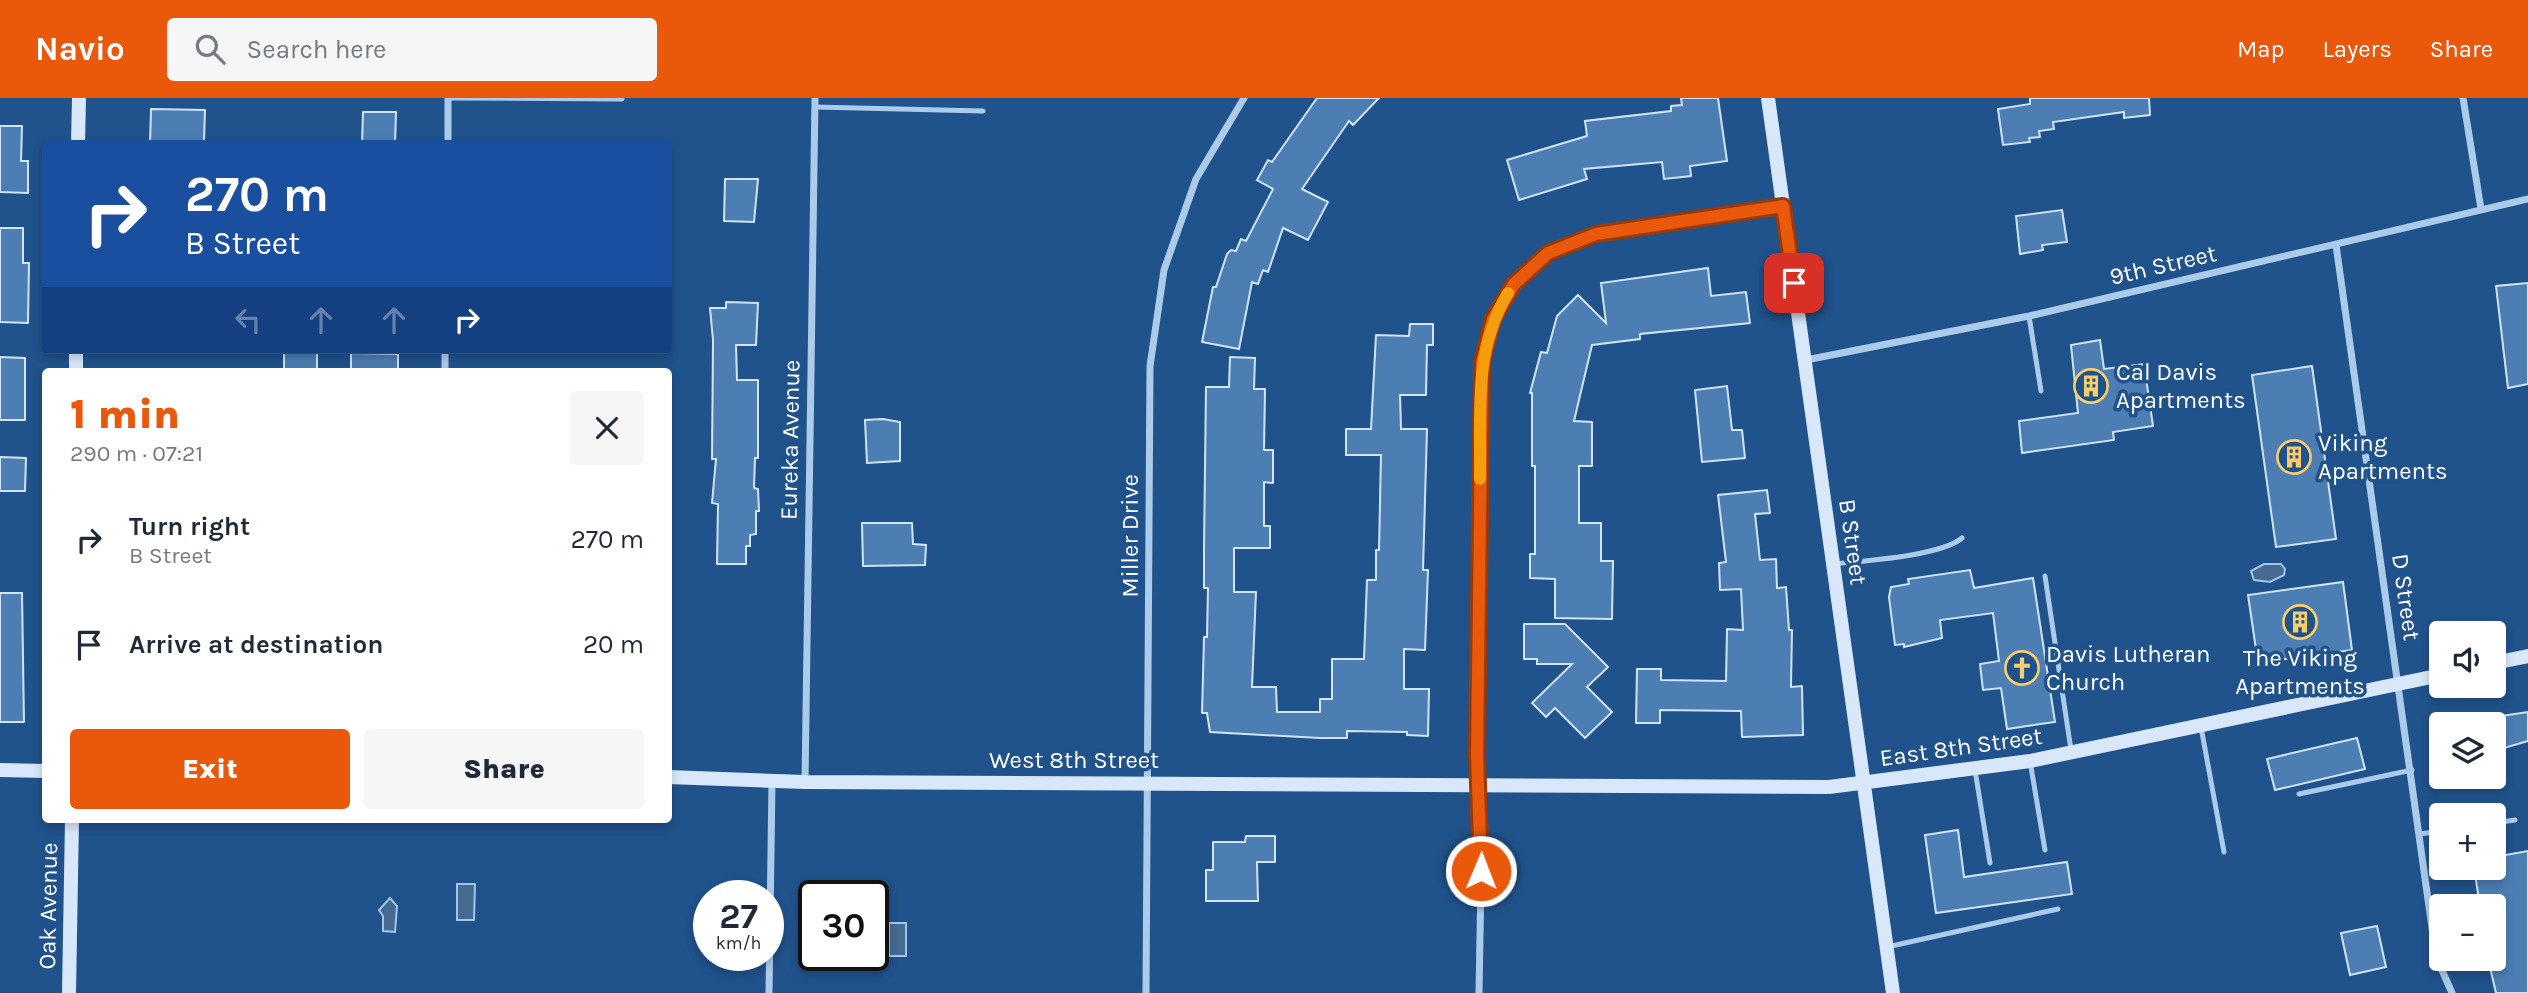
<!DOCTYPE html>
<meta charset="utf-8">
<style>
body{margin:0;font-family:Karla,sans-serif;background:#f6f6f7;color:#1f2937;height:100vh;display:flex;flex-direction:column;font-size:26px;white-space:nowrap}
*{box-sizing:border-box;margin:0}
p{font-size:23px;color:#747a83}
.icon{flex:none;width:38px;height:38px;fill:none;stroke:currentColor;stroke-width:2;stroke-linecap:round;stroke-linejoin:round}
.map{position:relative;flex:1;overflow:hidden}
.drawer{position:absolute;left:42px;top:270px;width:630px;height:455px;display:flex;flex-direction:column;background:#fff;border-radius:7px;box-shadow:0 4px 10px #0003}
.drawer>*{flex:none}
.hud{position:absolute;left:42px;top:42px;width:630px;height:214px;border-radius:7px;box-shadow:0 4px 10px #0003;background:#1a4fa0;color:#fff;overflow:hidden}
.controls{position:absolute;left:2429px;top:523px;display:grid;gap:14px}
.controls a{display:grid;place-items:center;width:77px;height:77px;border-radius:7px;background:#fff;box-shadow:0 4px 10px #0003;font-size:35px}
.speed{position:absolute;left:693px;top:782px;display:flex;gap:14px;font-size:35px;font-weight:700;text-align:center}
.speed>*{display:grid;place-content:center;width:91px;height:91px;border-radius:50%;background:#fff;box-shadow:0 4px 10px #0003;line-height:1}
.speed small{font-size:18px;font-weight:400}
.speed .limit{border:4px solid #111;border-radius:10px;background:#fff;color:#111}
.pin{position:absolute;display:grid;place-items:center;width:60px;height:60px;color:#fff;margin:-30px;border-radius:14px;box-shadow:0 4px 10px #0006}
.me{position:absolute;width:77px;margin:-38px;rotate:1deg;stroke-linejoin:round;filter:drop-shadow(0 0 5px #0008)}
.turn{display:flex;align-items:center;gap:24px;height:147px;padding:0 28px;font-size:32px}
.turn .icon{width:91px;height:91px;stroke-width:2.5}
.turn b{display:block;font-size:49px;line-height:60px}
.lanes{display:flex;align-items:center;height:66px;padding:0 28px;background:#0003;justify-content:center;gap:35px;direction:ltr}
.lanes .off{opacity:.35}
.round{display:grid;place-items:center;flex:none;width:74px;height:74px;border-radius:7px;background:#f6f6f7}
.headline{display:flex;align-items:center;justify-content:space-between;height:119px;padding:0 28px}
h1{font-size:42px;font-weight:800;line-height:52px;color:#ea580c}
.button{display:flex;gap:14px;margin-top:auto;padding:14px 28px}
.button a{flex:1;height:80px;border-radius:7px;background:#ea580c;color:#fff;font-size:28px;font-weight:800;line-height:80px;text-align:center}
.button a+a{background:#f6f6f7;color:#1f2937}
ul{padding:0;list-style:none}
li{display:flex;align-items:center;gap:21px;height:105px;padding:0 28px}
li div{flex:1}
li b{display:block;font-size:26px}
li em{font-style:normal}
header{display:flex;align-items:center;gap:42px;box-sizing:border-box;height:98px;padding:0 35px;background:#ea580c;color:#fff}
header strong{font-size:33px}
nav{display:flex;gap:38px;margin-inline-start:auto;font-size:24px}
.search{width:490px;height:63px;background:#f6f6f7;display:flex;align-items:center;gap:18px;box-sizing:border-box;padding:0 24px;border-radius:7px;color:#747a83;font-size:26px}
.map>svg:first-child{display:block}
</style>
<header>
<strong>Navio</strong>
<div class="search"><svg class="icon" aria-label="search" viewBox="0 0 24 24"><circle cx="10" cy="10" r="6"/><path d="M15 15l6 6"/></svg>Search here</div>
<nav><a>Map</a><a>Layers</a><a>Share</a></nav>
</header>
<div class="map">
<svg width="2528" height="895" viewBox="0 0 2528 895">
<rect width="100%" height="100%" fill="#20528b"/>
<!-- water -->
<path fill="#476a93" stroke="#a0c6ed" stroke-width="2" d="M2264 466H2281L2285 471 2284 477 2270 484 2254 482 2251 473Z
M457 786H475L474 822H457Z
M390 800 397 808 395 834 383 833V818L379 812Z
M889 825H906V858H889Z"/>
<!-- building -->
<path fill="#4c7eb4" stroke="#d1e4f8" stroke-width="2" d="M1317 0H1379L1353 27 1349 23 1302 91 1328 104 1308 142 1283 130 1268 174 1263 172 1258 186 1252 184 1239 251 1202 244 1213 189H1216L1227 156 1231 152 1236 153 1241 141 1246 143 1273 91 1257 82 1268 62 1272 64Z
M1681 0H1718L1727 63 1690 68 1691 78 1664 81 1662 64 1584 71 1587 81 1519 102 1507 62 1587 38 1585 23 1671 13V8L1682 7Z
M2030 0H2149L2150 17 2124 20V14L2053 24 2054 31 2039 33 2040 39 2029 40 2030 44 2003 47 1998 11 2030 6Z
M151 11 205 12 204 43 150 46Z
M363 14H396L395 46H362Z
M0 28H22L21 63H28V95L0 94Z
M725 81H758L754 124 724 123Z
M2062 112 2067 144 2042 147 2043 152 2020 156 2016 118Z
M0 130H23V165H29L28 225 0 224Z
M1708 170 1711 198 1746 194 1750 225 1640 236V241L1592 247 1574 323 1592 324V368H1579V425H1601V463H1613L1612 521 1555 520V481L1530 480V456H1535V368H1532V295H1530L1541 254 1547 255 1557 218 1578 197 1606 225 1601 185Z
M2528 185V286L2508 290 2496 188Z
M726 204 758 205 756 247H736L737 282H758V360H755L754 390 758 391 759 413H756V436L750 437V448H746V466H717L718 406 712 405 716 361H712L713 242 710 210H726Z
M1410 226H1433V247H1427L1426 297H1400L1401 331H1427L1423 472H1428L1425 552 1404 551V591H1429L1428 638 1407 637V634L1347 633V640H1320L1210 634 1207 615H1202L1204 539H1207L1208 490H1204V450L1206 289H1229L1230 259 1255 260 1254 291H1265L1264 352H1273V385L1264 384V428H1270V450H1234V494H1256L1252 589H1276L1277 614H1320V601H1332V561H1364L1367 482H1376V452H1379L1381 357H1346V331H1371L1376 237 1409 238Z
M2100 242 2104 271 2144 266 2153 328 2113 334 2114 342 2022 355 2019 323 2078 315 2071 247Z
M284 255H317V273H284Z
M351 255 398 256V273H351Z
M0 259 25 260V322H0Z
M2312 268 2336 441 2276 449 2252 277Z
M1727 288 1732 332H1742L1745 360 1702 364 1695 292Z
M883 321 900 324V363L867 365 865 322Z
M0 359 26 360 25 393H0Z
M1767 392 1770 415 1755 416 1760 462 1776 461 1777 490 1786 489 1789 532H1792L1791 589 1802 588 1803 637 1742 639 1741 613 1660 612V625H1636L1637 571H1661V582L1726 583 1727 531 1743 532 1741 491 1720 492 1719 465 1726 464 1718 397Z
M862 425H912L913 446 926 447 925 467 863 468Z
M1970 472 1974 490 2033 480 2055 624 2007 631 2001 590 1983 592 1980 566 1999 563 1993 515 1940 522 1942 540 1904 549V546L1895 547 1889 499 1891 489 1909 486 1908 481Z
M2343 484 2352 552 2258 565 2248 497Z
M0 495H22L24 624H0Z
M1524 526H1565L1608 569 1587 589 1612 614 1585 640 1555 610 1546 619 1532 605 1572 566H1537V561H1524Z
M2528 614V643L2494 653V619Z
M2357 640 2365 671 2275 692 2267 661Z
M1958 732 1964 779 2067 764 2072 796 1936 815 1925 737Z
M1246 738H1275V764H1257L1258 803H1206V772H1213V744H1245Z
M2528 753V895H2496L2488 861H2494V808H2480L2474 770H2494V759Z
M2377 828 2386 869 2350 877 2341 835Z"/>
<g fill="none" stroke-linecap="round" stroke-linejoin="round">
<!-- lane -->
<path stroke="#accbeb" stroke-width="5" d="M448 0 622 1
M815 9 983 13
M2029 218 2041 293
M1833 466C1863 463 1941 458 1962 440
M2045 478 2071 652
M2201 629 2224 754
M2030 663 2045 752
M1975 672 1990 765
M2299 696 2412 672
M2494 725 2515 722
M2420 736 2441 733
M1887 849 2058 811"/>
<!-- street -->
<path stroke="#accbeb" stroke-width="7" d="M2463 0 2481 111
M448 46V0
M2336 147 2433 837 2438 863 2452 895
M1806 262 2029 218 2528 101
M445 273V252
M805 684 815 0
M769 895 772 683
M1146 895 1150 268 1164 172 1196 81 1244 0
M1479 895 1482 724 1477 657 1482 264 1493 221 1514 186 1548 155 1596 136 1783 108"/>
<!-- secondary -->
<path stroke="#d8e7f9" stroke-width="14" d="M1768 0 1893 895
M78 46 79 0
M76 273V252
M2494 565 2528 558
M0 672 46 673
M668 679 805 684 1829 689 2030 663 2441 577
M69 895 72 721"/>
</g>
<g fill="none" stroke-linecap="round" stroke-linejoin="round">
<!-- route casing -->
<g stroke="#983908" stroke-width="18">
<path id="route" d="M1481 773 1477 657 1482 264 1493 221 1514 186 1548 155 1596 136 1783 108 1794 185"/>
</g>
<!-- route -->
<use href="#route" stroke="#ea580c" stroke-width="12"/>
<!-- slow -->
<path stroke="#f59e0b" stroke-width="12" d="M1480 381C1481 314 1473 254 1508 195"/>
</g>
<!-- icons -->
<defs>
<g id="building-ring" transform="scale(1.75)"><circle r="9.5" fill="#20528b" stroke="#f9cc6c" stroke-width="1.5"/><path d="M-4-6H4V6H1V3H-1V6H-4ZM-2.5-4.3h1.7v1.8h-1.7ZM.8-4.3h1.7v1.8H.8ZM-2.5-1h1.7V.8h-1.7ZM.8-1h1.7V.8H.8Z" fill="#f9cc6c"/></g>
<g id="church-ring" transform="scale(1.75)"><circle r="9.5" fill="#20528b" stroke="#f9cc6c" stroke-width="1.5"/><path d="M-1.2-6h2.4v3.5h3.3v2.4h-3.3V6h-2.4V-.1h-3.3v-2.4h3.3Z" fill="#f9cc6c"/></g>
</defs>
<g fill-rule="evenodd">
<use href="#building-ring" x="2091" y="288"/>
<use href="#building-ring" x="2294" y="359"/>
<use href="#building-ring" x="2300" y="524"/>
<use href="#church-ring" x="2022" y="570"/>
</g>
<g text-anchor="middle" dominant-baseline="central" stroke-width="7" stroke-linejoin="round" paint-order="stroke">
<!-- street labels -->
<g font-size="24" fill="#fff" stroke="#20528b">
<text transform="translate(2163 167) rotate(-13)">9th Street</text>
<text transform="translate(790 342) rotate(-89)">Eureka Avenue</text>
<text transform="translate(1130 438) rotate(-90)">Miller Drive</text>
<text transform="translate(1853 444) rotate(82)">B Street</text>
<text transform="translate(2406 499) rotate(82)">D Street</text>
<text transform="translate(1961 649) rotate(-8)">East 8th Street</text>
<text x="1074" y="662">West 8th Street</text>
<text transform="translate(48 808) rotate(-89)">Oak Avenue</text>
</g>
<!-- poi labels -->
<g font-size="24" fill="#fff" stroke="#20528b" text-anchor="start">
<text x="2116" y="274">Cal Davis<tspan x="2116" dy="28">Apartments</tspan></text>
<text x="2318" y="345">Viking<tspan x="2318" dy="28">Apartments</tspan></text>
<text x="2046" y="556">Davis Lutheran<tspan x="2046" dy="28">Church</tspan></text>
<text x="2300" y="560" text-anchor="middle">The Viking<tspan x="2300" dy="28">Apartments</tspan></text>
</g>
</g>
</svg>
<div class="controls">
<a><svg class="icon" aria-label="sound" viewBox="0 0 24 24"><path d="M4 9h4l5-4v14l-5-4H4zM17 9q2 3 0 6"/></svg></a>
<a><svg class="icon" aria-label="layers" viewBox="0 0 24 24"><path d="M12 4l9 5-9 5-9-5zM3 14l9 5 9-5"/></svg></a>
<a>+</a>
<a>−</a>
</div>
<div class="speed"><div>27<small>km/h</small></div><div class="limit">30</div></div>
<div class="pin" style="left:1794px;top:185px;background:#d93025"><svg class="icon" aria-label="arrive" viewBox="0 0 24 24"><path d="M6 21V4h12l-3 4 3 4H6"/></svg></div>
<svg class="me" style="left:1481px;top:773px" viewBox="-20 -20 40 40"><circle r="17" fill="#ea580c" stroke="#fff" stroke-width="3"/><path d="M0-11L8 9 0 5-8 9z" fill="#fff"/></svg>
<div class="hud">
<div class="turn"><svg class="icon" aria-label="right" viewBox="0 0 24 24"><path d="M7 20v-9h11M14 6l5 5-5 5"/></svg><div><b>270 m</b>B Street</div></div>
<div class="lanes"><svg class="icon off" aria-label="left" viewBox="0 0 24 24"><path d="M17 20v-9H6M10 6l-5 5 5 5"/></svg><svg class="icon off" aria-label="ahead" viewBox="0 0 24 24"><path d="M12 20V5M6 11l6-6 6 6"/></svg><svg class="icon off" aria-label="ahead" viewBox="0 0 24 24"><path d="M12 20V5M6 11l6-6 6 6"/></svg><svg class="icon" aria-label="right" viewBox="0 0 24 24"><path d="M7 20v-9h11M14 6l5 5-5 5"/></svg></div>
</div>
<section class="drawer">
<div class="headline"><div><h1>1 min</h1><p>290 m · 07:21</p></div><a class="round"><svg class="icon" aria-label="close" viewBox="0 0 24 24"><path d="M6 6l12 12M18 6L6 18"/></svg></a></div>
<ul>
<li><svg class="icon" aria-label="right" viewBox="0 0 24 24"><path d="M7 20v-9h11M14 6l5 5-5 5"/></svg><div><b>Turn right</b><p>B Street</p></div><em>270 m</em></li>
<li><svg class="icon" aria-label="arrive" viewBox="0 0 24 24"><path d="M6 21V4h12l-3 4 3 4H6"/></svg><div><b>Arrive at destination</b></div><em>20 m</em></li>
</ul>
<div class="button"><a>Exit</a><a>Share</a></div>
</section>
</div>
